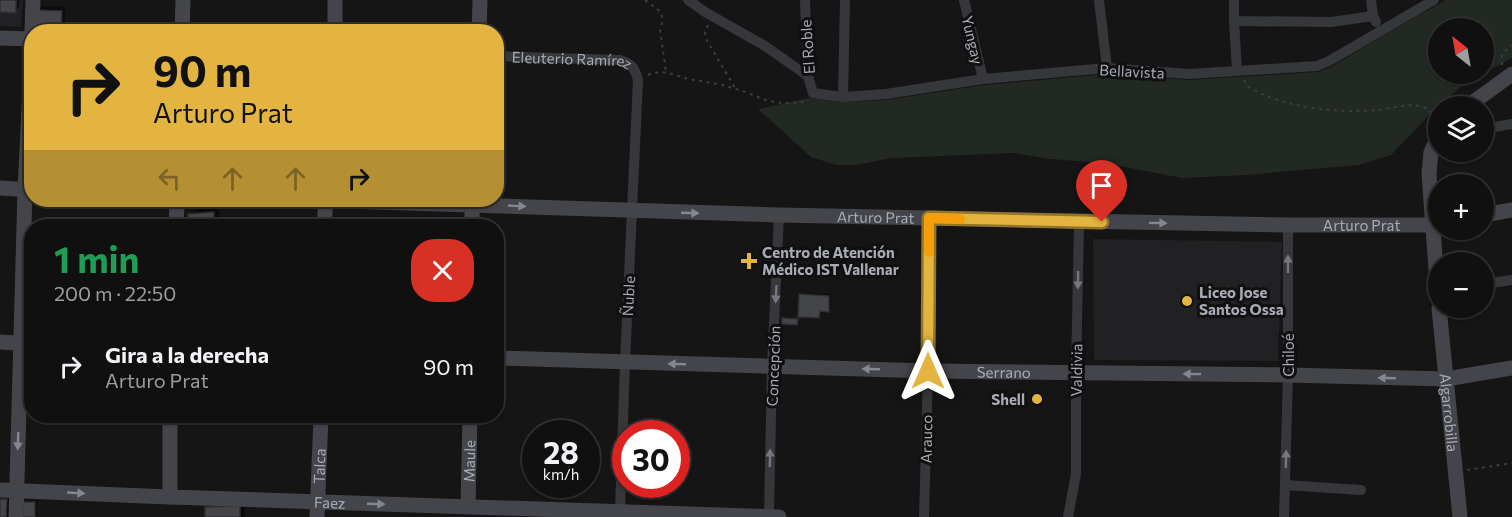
<!DOCTYPE html>
<html lang="es">
<meta charset="utf-8">
<style>
body{margin:0;font-family:Commissioner,sans-serif;background:#191919;color:#f1f3f6;height:100vh;display:flex;flex-direction:column;font-size:22px;white-space:nowrap}
*{box-sizing:border-box;margin:0}
p{font-size:20px;color:#9c9d9f}
.icon{flex:none;width:33px;height:33px;fill:none;stroke:currentColor;stroke-width:2;stroke-linecap:round;stroke-linejoin:round}
.map{position:relative;flex:1;overflow:hidden}
.drawer{position:absolute;left:24px;top:219px;width:480px;height:204px;display:flex;flex-direction:column;background:#101010;border-radius:24px;box-shadow:0 2px 4px #0004,0 0 0 2px #303030}
.drawer>*{flex:none}
.guide{position:absolute;left:24px;top:24px;width:480px;height:183px;border-radius:24px;box-shadow:0 2px 4px #0004,0 0 0 2px #303030;background:#e3b540;color:#111;overflow:hidden}
.needle{width:39px;rotate:329deg}
.fabs{position:absolute;left:1428px;top:18px;display:grid;gap:12px}
.fabs a{display:grid;place-items:center;width:66px;height:66px;border-radius:50%;background:#101010;box-shadow:0 2px 4px #0004,0 0 0 2px #303030;font-size:30px}
.speed{position:absolute;left:522px;top:420px;display:flex;gap:12px;font-size:30px;font-weight:700;text-align:center}
.speed>*{display:grid;place-content:center;width:78px;height:78px;border-radius:50%;background:#101010;box-shadow:0 2px 4px #0004,0 0 0 2px #303030;line-height:1}
.speed small{font-size:15px;font-weight:400}
.speed .limit{border:9px solid #d22;background:#fff;color:#111}
.pin{position:absolute;display:grid;place-items:center;width:51px;height:51px;color:#fff;margin:-62px -26px;border-radius:50% 50% 50% 0;rotate:-45deg;box-shadow:0 0 6px #0007}
.pin .icon{rotate:45deg}
.me{position:absolute;width:66px;margin:-33px;rotate:0deg;stroke-linejoin:round;filter:drop-shadow(0 0 4px #0008)}
.turn{display:flex;align-items:center;gap:21px;height:126px;padding:0 30px;font-size:27px}
.turn .icon{width:78px;height:78px;stroke-width:2.5}
.turn b{display:block;font-size:42px;line-height:51px}
.lanes{display:flex;align-items:center;height:57px;padding:0 30px;background:#0003;justify-content:center;gap:30px;direction:ltr}
.lanes .off{opacity:.35}
.round{display:grid;place-items:center;flex:none;width:63px;height:63px;border-radius:24px;background:#191919}
.summary{display:flex;align-items:center;justify-content:space-between;height:102px;padding:0 30px}
h1{font-size:36px;font-weight:700;line-height:45px;color:#1e9e55}
ul{padding:0;list-style:none}
li{display:flex;align-items:center;gap:18px;height:90px;padding:0 30px}
li div{flex:1}
li b{display:block;font-size:22px}
li em{font-style:normal}
.map>svg:first-child{display:block}
</style>
<div class="map">
<svg width="1512" height="517" viewBox="0 0 1512 517">
<rect width="100%" height="100%" fill="#151516"/>
<!-- built -->
<path fill="#212123" d="M0 0H23L21 27 0 26Z
M1093 239 1282 242 1278 361 1094 360Z"/>
<!-- green -->
<path fill="#212922" d="M1446 0H1512V58L1484 73V28H1438V74H1483L1468 81 1438 106 1391 155 1358 165 1246 175 1182 178 1103 163 1050 159 1013 153 892 158 856 165H836L811 157 758 109 809 98 843 102 886 100 984 85 1107 74 1189 80 1318 72 1331 67 1382 36Z"/>
<!-- shadow -->
<path fill="#0007" d="M0 0H20L19 7 15 11H0Z
M40 6 65 7V26L61 30 36 23Z
M219 207V226H189V215L195 209Z
M803 293 831 294V308L828 310H822L821 314 819 316 800 295Z
M0 494H11V517H0Z
M27 500H37V515L35 517H24V502Z
M245 501V517H206V507L212 502Z"/>
<!-- building -->
<path fill="#444549" stroke="#2f2f32" stroke-width="1.5" d="M0 0H16V13L0 12Z
M35 10 62 11 61 31H42L34 23Z
M214 212V226H187L188 214Z
M799 294 829 296V312L820 311 819 318 798 317Z
M782 318 798 319 797 325 782 324Z
M0 499H7L6 517H0Z
M23 502H35V517H23Z
M240 506V517H205V507Z"/>
<g fill="none" stroke-linecap="round" stroke-linejoin="round">
<!-- path -->
<path stroke="#3c3d42" stroke-width="2" stroke-dasharray="3 4.5" stroke-linecap="butt" d="M645 0C657 9 667 12 660 29L666 72
M708 25 705 32 706 39 735 88
M1502 65V54L1512 45
M648 75C662 68 675 76 689 79 706 82 722 84 739 90 750 93 760 99 770 101 783 104 795 103 808 101
M1244 80C1246 83 1247 86 1250 88 1253 90 1259 92 1262 94 1297 109 1339 113 1377 110 1391 109 1409 102 1423 107 1432 110 1434 117 1436 125
M1467 470 1512 463"/>
<!-- street -->
<g stroke="#36373b" stroke-width="10">
<path d="M688 0 705 12 765 46 808 76"/>
<path d="M805 0 808 76 813 93 843 97 886 94 983 79 1107 68 1189 74 1317 66 1329 61 1434 0"/>
<path d="M964 0 983 79"/>
<path d="M1099 0 1107 68"/>
<path d="M1234 0V21L1237 71"/>
<path d="M1371 0 1373 16 1376 22"/>
<path d="M1234 21 1331 22 1373 16"/>
<path id="s1" d="M496 56 620 60C632 63 635 69 638 80L625 362 620 511"/>
<path d="M843 97 845 0"/>
<path d="M1484 129 1512 124"/>
<path d="M1484 284 1512 280"/>
<path d="M1285 485 1361 490"/>
<path d="M769 516 772 366 779 215"/>
<path d="M924 517 928 371 929 218"/>
<path d="M1068 517 1076 474V373L1079 222"/>
<path d="M1284 517 1288 375V225"/>
</g>
<!-- secondary -->
<g stroke="#44454b" stroke-width="15">
<path d="M32 32 33 0"/>
<path d="M182 32 183 0"/>
<path d="M335 32V0"/>
<path d="M479 32 480 0"/>
<path d="M0 38 32 39"/>
<path d="M1468 106 1512 74"/>
<path d="M1438 138 1431 152 1429 173 1438 297"/>
<path d="M0 188 32 190"/>
<path id="s2" d="M312 200 779 215 1288 225H1432L1438 224"/>
<path d="M1484 215 1512 210"/>
<path d="M176 226 177 200"/>
<path d="M325 226V200"/>
<path d="M472 226V200"/>
<path id="s3" d="M1439 308 1460 517"/>
<path d="M0 342 32 344"/>
<path id="s4" d="M496 358 928 371 1288 375 1446 379 1512 368"/>
<path d="M170 416V497"/>
<path id="s5" d="M0 490 170 497 779 517"/>
<path id="s6" d="M468 506 470 416"/>
<path d="M16 517 25 190 32 47"/>
<path id="s7" d="M317 517 321 416"/>
</g>
</g>
<!-- one-way arrows -->
<defs><path id="oneway-solid" d="M-6-.8H1V-3.2L6.5 0L1 3.2V.8H-6Z" transform="scale(1.5)"/></defs>
<g fill="#858790">
<use href="#oneway-solid" transform="translate(517 206) rotate(3)"/>
<use href="#oneway-solid" transform="translate(690 213) rotate(2)"/>
<use href="#oneway-solid" transform="translate(1158 223) rotate(1)"/>
<use href="#oneway-solid" transform="translate(677 364) rotate(-178)"/>
<use href="#oneway-solid" transform="translate(871 369) rotate(-178)"/>
<use href="#oneway-solid" transform="translate(1192 374) rotate(-179)"/>
<use href="#oneway-solid" transform="translate(1387 378) rotate(-178)"/>
<use href="#oneway-solid" transform="translate(18 441) rotate(92)"/>
<use href="#oneway-solid" transform="translate(76 493) rotate(3)"/>
<use href="#oneway-solid" transform="translate(376 504) rotate(2)"/>
</g>
<g fill="#75777e">
<use href="#oneway-solid" transform="translate(1288 264) rotate(-90)"/>
<use href="#oneway-solid" transform="translate(1078 280) rotate(91)"/>
<use href="#oneway-solid" transform="translate(776 294) rotate(93)"/>
<use href="#oneway-solid" transform="translate(770 458) rotate(-89)"/>
<use href="#oneway-solid" transform="translate(1286 459) rotate(-89)"/>
</g>
<g fill="none" stroke-linecap="round" stroke-linejoin="round">
<!-- route casing -->
<g stroke="#94762a" stroke-width="15">
<path id="route" d="M928 371 929 218 1102 222"/>
</g>
<!-- route -->
<use href="#route" stroke="#e3b540" stroke-width="10"/>
<!-- slow -->
<path stroke="#f59e0b" stroke-width="10" d="M929 252V218L960 219"/>
</g>
<!-- markers -->
<g fill="#e3b540" stroke="#101011" stroke-width="2">
<path d="M746 252h6v6h6v6h-6v6h-6v-6h-6v-6h6z"/>
<circle cx="1187" cy="301" r="6"/>
<circle cx="1037" cy="399" r="6"/>
</g>
<g text-anchor="middle" dominant-baseline="central" stroke-width="6" stroke-linejoin="round" paint-order="stroke">
<!-- street labels -->
<g font-size="15" fill="#a8abb5" stroke="#101011">
<text transform="translate(973 40) rotate(77)">Yungay</text>
<text transform="translate(807 47) rotate(-94)">El Roble</text>
<text stroke="none"><textPath href="#s1" startOffset="76">Eleuterio Ramírez</textPath></text>
<text transform="translate(1132 71) rotate(3)">Bellavista</text>
<text stroke="none"><textPath href="#s2" startOffset="564">Arturo Prat</textPath></text>
<text stroke="none"><textPath href="#s2" startOffset="1050">Arturo Prat</textPath></text>
<text transform="translate(628 296) rotate(-87)">Ñuble</text>
<text transform="translate(1288 355) rotate(-90)">Chiloé</text>
<text transform="translate(773 366) rotate(-88)">Concepción</text>
<text transform="translate(1076 370) rotate(-89)">Valdivia</text>
<text stroke="none"><textPath href="#s4" startOffset="508">Serrano</textPath></text>
<text stroke="none"><textPath href="#s3" startOffset="105">Algarrobilla</textPath></text>
<text transform="translate(926 439) rotate(-89)">Arauco</text>
<text stroke="none"><textPath href="#s6" startOffset="45">Maule</textPath></text>
<text stroke="none"><textPath href="#s7" startOffset="51">Talca</textPath></text>
<text stroke="none"><textPath href="#s5" startOffset="330">Faez</textPath></text>
</g>
<!-- poi labels -->
<g font-size="15" font-weight="bold" fill="#a8abb5" stroke="#101011" text-anchor="start">
<text x="762" y="252">Centro de Atención<tspan x="762" dy="17">Médico IST Vallenar</tspan></text>
<text x="1199" y="292">Liceo Jose<tspan x="1199" dy="17">Santos Ossa</tspan></text>
<text x="1025" y="399" text-anchor="end">Shell</text>
</g>
</g>
</svg>
<div class="fabs">
<a><svg class="needle" viewBox="-14 -14 28 28"><path d="M0-13l5 13h-10z" fill="#e53935"/><path d="M0 13l5-13h-10z" fill="#9c9d9f"/></svg></a>
<a><svg class="icon" aria-label="layers" viewBox="0 0 24 24"><path d="M12 4l9 5-9 5-9-5zM3 14l9 5 9-5"/></svg></a>
<a>+</a>
<a>−</a>
</div>
<div class="speed"><div>28<small>km/h</small></div><div class="limit">30</div></div>
<div class="pin" style="left:1102px;top:222px;background:#d93025"><svg class="icon" aria-label="arrive" viewBox="0 0 24 24"><path d="M6 21V4h12l-3 4 3 4H6"/></svg></div>
<svg class="me" style="left:928px;top:371px" viewBox="-20 -20 40 40"><path d="M0-17L14 15 0 8-14 15z" fill="#e3b540" stroke="#fff" stroke-width="4"/></svg>
<div class="guide">
<div class="turn"><svg class="icon" aria-label="right" viewBox="0 0 24 24"><path d="M7 20v-9h11M14 6l5 5-5 5"/></svg><div><b>90 m</b>Arturo Prat</div></div>
<div class="lanes"><svg class="icon off" aria-label="left" viewBox="0 0 24 24"><path d="M17 20v-9H6M10 6l-5 5 5 5"/></svg><svg class="icon off" aria-label="ahead" viewBox="0 0 24 24"><path d="M12 20V5M6 11l6-6 6 6"/></svg><svg class="icon off" aria-label="ahead" viewBox="0 0 24 24"><path d="M12 20V5M6 11l6-6 6 6"/></svg><svg class="icon" aria-label="right" viewBox="0 0 24 24"><path d="M7 20v-9h11M14 6l5 5-5 5"/></svg></div>
</div>
<section class="drawer">
<div class="summary"><div><h1>1 min</h1><p>200 m · 22:50</p></div><a class="round" style="background:#d93025;color:#fff"><svg class="icon" aria-label="close" viewBox="0 0 24 24"><path d="M6 6l12 12M18 6L6 18"/></svg></a></div>
<ul>
<li><svg class="icon" aria-label="right" viewBox="0 0 24 24"><path d="M7 20v-9h11M14 6l5 5-5 5"/></svg><div><b>Gira a la derecha</b><p>Arturo Prat</p></div><em>90 m</em></li>
</ul>
</section>
</div>
